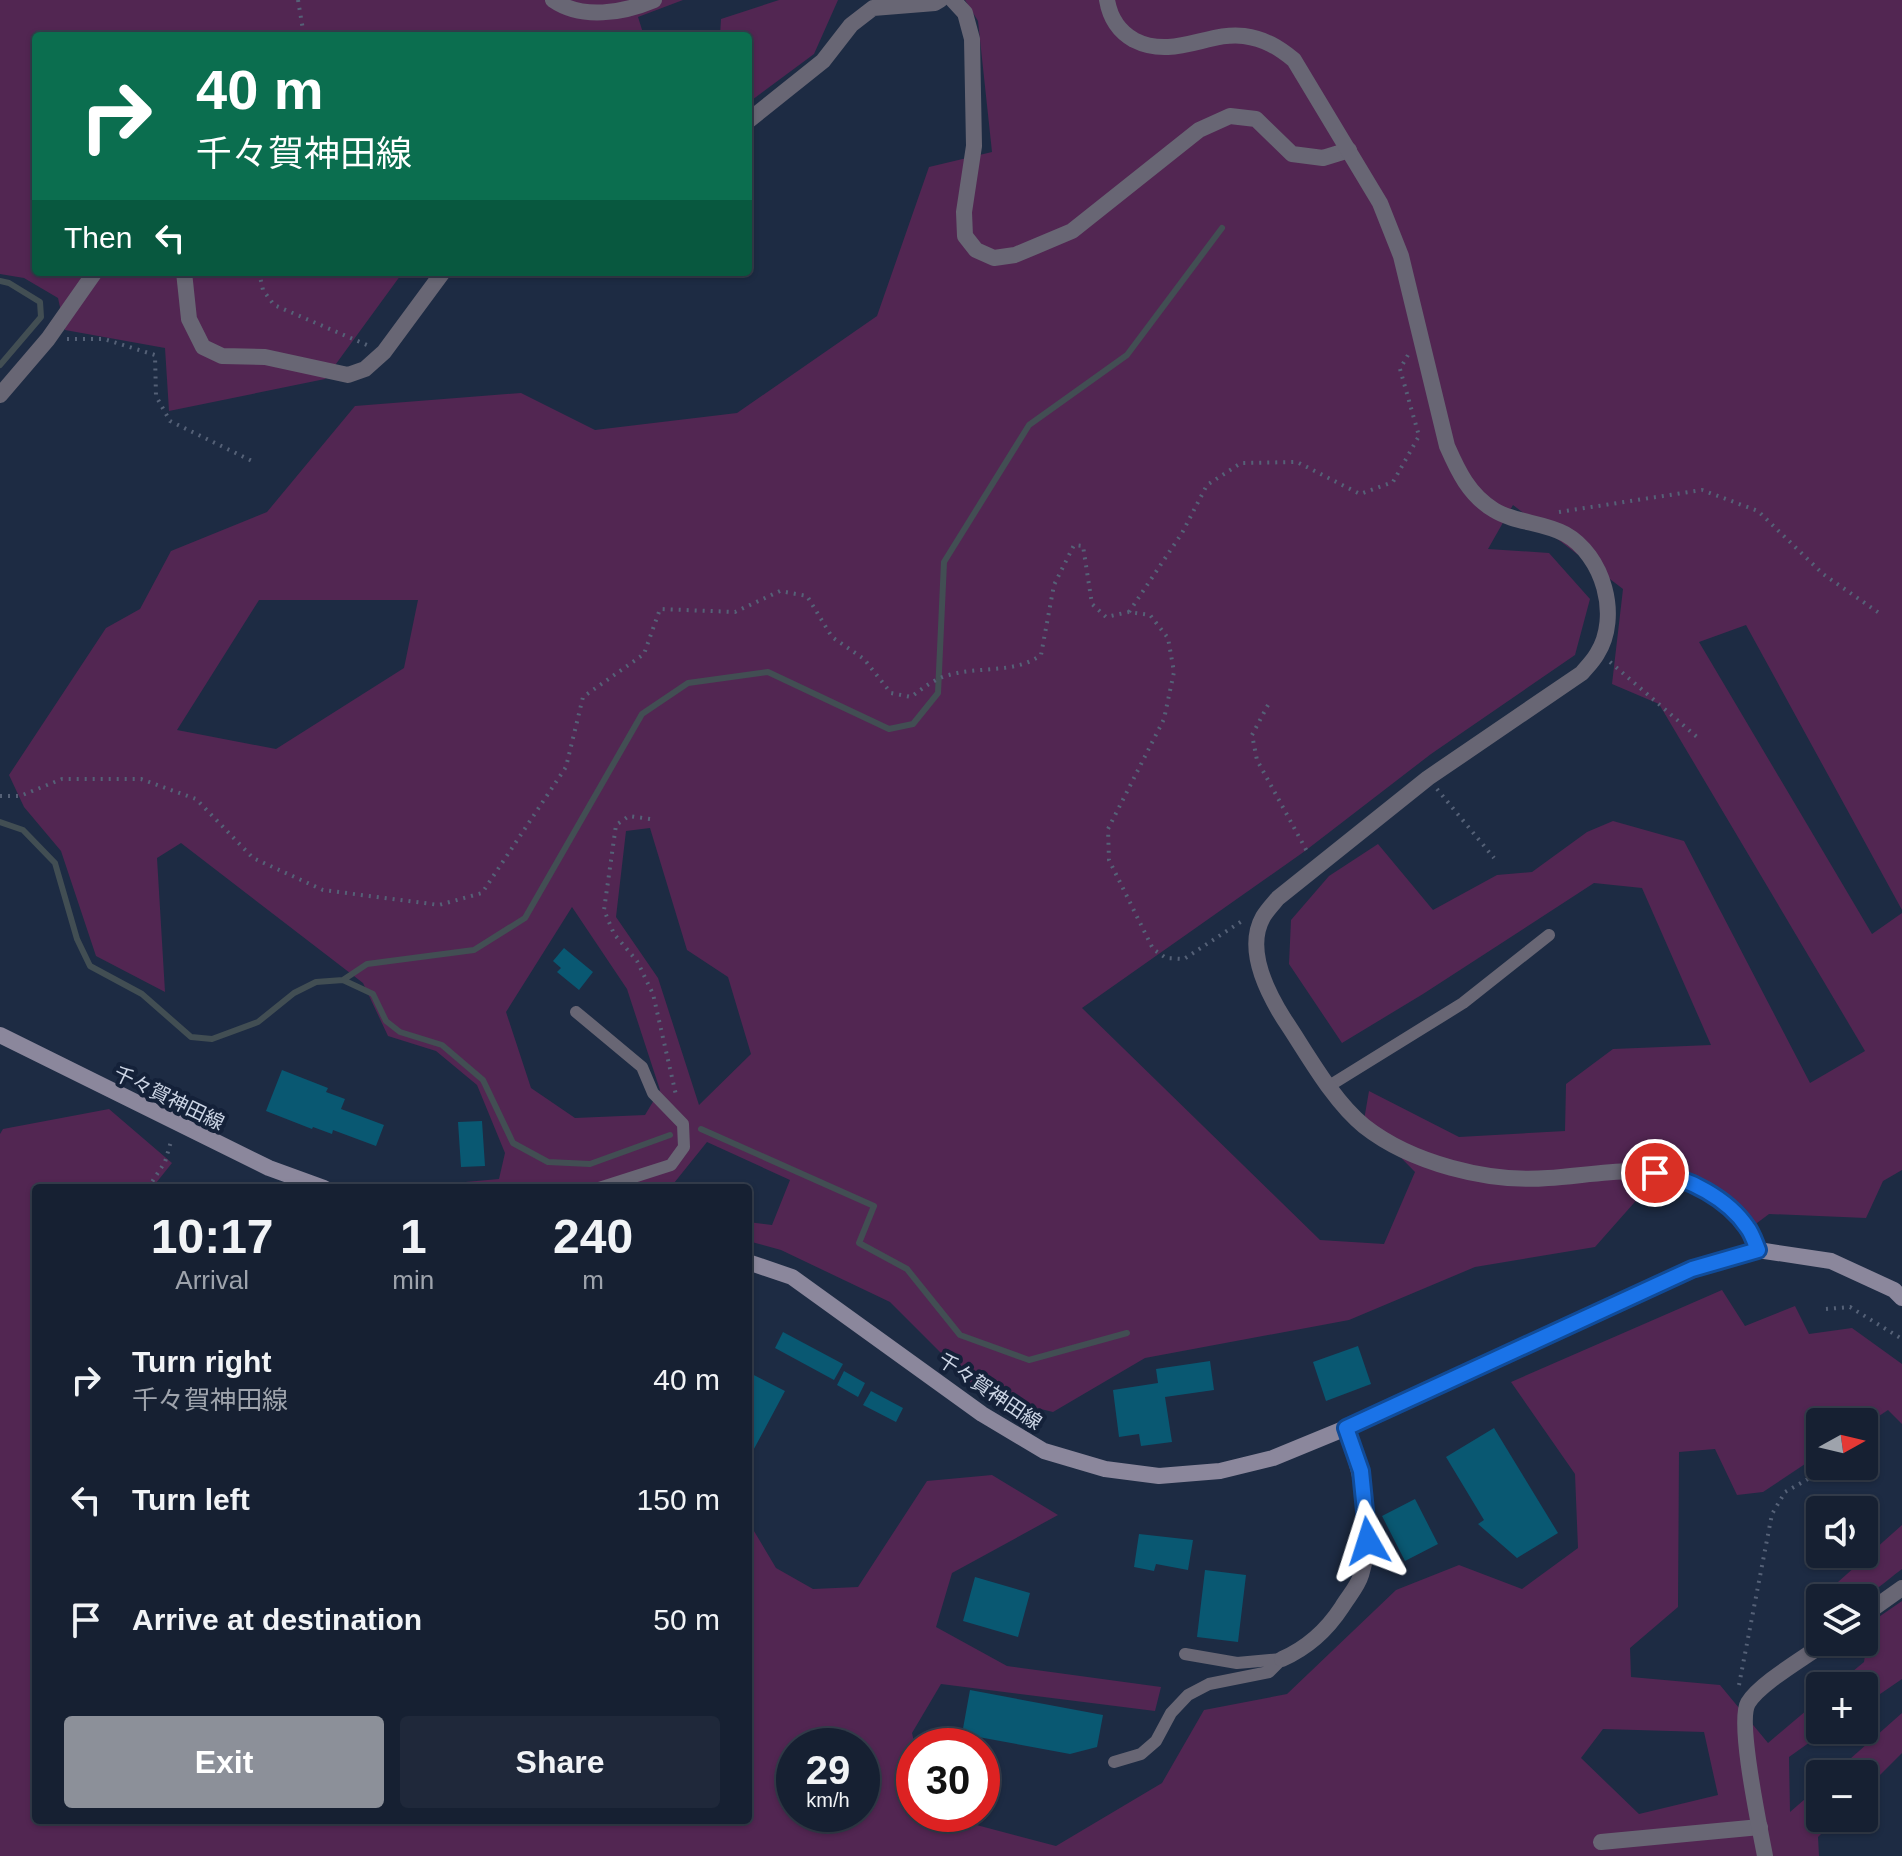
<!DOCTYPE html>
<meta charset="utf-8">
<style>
body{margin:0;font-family:Arial,"Noto Sans JP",sans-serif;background:#1f283a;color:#f1f3f6;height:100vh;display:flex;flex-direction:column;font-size:30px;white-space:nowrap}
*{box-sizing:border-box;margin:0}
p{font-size:26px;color:#9ea3ac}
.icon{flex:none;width:44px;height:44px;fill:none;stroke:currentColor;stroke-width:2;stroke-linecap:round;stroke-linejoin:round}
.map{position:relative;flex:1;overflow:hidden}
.details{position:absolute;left:32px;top:1184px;width:720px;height:640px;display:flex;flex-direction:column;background:#162032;border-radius:8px;box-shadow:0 2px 6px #0004,0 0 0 2px #353e4d}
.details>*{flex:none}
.top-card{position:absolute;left:32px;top:32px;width:720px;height:244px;border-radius:8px;box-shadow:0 2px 6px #0004,0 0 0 2px #353e4d;background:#0b6e4f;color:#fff;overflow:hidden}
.needle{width:52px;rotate:82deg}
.buttons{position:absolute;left:1806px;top:1408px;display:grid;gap:16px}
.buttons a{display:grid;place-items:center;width:72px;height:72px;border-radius:8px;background:#162032;box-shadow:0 2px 6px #0004,0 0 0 2px #353e4d;font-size:40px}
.speed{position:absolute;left:776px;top:1728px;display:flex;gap:16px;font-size:40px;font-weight:700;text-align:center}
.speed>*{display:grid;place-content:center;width:104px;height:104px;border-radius:50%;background:#162032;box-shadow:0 2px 6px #0004,0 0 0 2px #353e4d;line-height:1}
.speed small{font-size:20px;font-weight:400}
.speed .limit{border:12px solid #d22;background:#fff;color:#111}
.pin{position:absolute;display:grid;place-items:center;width:68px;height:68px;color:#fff;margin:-34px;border:4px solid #fff;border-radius:50%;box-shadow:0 2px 8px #0007}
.me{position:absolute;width:88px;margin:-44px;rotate:354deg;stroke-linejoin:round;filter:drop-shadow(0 0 6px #0008)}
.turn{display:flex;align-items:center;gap:28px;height:168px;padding:0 32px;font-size:36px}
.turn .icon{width:104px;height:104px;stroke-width:2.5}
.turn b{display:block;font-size:56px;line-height:68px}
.then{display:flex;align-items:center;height:76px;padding:0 32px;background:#0003;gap:16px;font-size:30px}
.eta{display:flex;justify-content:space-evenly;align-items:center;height:136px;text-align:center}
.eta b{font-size:48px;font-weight:600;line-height:56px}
.button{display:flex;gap:16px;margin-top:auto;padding:16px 32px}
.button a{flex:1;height:92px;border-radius:8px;background:#8c9099;color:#fff;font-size:32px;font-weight:600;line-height:92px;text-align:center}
.button a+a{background:#1f283a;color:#f1f3f6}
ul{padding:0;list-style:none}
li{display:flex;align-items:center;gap:24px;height:120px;padding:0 32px}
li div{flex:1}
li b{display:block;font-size:30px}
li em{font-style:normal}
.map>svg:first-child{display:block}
</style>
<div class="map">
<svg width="1902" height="1856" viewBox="0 0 1902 1856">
<rect width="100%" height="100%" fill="#1d2b43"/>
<!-- green -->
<path fill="#522652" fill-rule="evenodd" d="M0 0H683L638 17 644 36H36V272H403L325 379 169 411 165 348 65 330 58 298 24 278 0 274Z
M779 0H838L814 54 748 103V36H720L721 19Z
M965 0H1902V910L1746 625 1699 642 1872 934 1902 913V1170L1883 1181 1866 1218 1769 1214 1753 1226 1697 1188 1641 1195 1595 1247 1475 1267 1349 1320 1145 1358 1053 1412 983 1395 890 1302 781 1250 748 1241V1222L772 1225 790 1180 707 1142 670 1188 420 1186 499 1179 505 1153 477 1085 436 1051 388 1036 363 983 181 843 157 858 165 992 96 956 61 851 24 807 9 775 106 628 140 609 171 551 267 512 355 406 521 393 595 430 737 413 877 316 929 167 992 152 978 21ZM1513 505 1623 589 1612 684 1659 704 1865 1051 1810 1083 1684 841 1613 821 1587 832 1532 872 1497 875 1433 910 1378 844 1329 876 1291 920 1289 964 1342 1043 1423 994 1594 883 1642 888 1711 1045 1613 1049 1566 1084 1565 1131 1459 1137 1369 1091 1364 1120 1415 1172 1384 1244 1320 1240 1082 1008 1305 851 1431 754 1575 655 1590 599 1549 553 1488 549ZM259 600H418L404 668 276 749 177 730ZM650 828 687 950 728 977 751 1054 699 1105 658 978 616 917 626 831ZM572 907 627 989 660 1090 645 1115 575 1118 531 1088 506 1012Z
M109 1109 172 1163 152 1188H36V1820H748V1521L776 1568 813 1589 858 1587 927 1481 992 1475 1058 1515 952 1573 936 1627 1007 1666 1161 1687 1155 1711 941 1684 912 1733 915 1746 914 1814H935L1056 1846 1162 1783 1204 1710 1287 1694 1396 1590 1459 1565 1522 1589 1578 1548 1575 1474 1511 1382 1722 1290 1745 1326 1795 1306 1809 1334 1852 1328 1902 1364V1424L1888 1410 1864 1426V1422H1820V1454L1763 1492 1737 1495 1715 1449 1679 1452 1678 1607 1630 1648 1631 1677 1720 1685 1768 1743 1820 1699V1730H1827L1789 1757 1790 1812 1820 1786V1818H1837L1818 1837 1819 1856H0V1134L3 1129ZM1603 1729 1704 1732 1718 1795 1639 1814 1581 1758ZM794 1746H862V1814H794Z
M1902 1525V1569C1875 1589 1862 1608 1829 1590Z
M1902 1601V1679L1864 1705V1686H1835L1864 1662 1870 1623Z
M1902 1713V1753L1864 1791V1774H1833Z"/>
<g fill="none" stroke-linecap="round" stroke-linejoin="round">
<!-- stream -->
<path stroke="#424e53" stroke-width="6" d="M0 281 9 283 40 302 41 317 0 365
M0 822 23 830 55 863 77 939 90 966 142 994 191 1037 212 1039 258 1022 294 993 316 982 343 980 373 994 386 1021 400 1032 442 1045 483 1080 513 1143 548 1162 590 1164 670 1135
M343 980 367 964 474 950 525 918 642 714 688 683 768 672 889 729 913 724 938 693 944 562 1029 425 1127 355 1222 228
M701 1129 874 1206 859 1243 907 1269 960 1335 1029 1360 1127 1333"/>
</g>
<!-- building -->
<path fill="#095872" d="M564 948 593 972 579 990 557 972 561 968 553 961Z
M282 1070 328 1088 326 1092 345 1099 341 1109 384 1125 376 1146 333 1130 332 1134 313 1127 312 1129 266 1111Z
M482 1121 485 1166 461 1167 458 1122Z
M783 1332 843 1364 834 1380 775 1348Z
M1358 1346 1371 1384 1326 1401 1313 1362Z
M1210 1361 1214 1390 1165 1397 1172 1442 1141 1446 1139 1434 1119 1437 1113 1390 1158 1383 1156 1369Z
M844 1371 865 1383 858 1397 837 1385Z
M748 1372 785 1391 748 1460Z
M871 1391 903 1408 896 1422 863 1405Z
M1494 1428 1558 1533 1517 1558 1478 1524 1484 1520 1446 1457Z
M1415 1499 1438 1544 1405 1561 1382 1516Z
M1139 1534 1193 1540 1188 1570 1156 1564 1154 1571 1134 1567Z
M1205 1570 1246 1575 1238 1642 1197 1637Z
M975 1577 1030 1593 1018 1637 963 1621Z
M970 1690 1103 1715 1097 1747 1070 1754 962 1734Z"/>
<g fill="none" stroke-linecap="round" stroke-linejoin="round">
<!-- path -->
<path stroke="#556177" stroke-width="4" stroke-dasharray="2 6" stroke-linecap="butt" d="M298 0 304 36
M259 272 263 290 274 305 367 345
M67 339H104L155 355 156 396 170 421 252 461
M1559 512 1702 490 1758 511 1823 574 1882 615
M1129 612 1182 533 1207 485 1241 463 1297 462 1360 494 1393 482 1419 436 1400 369 1408 355
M1610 662 1697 737
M1268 705 1252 735 1257 760 1309 855
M1437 789 1494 858
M0 796H20L62 779H141L196 799 253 858 323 890 439 905 482 893 566 767 583 697 644 654 660 609 735 612 780 591 807 596 832 637 864 659 891 693 911 697C923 688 934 679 949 675 979 666 1015 674 1041 655L1054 585 1074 545 1083 546 1092 604 1106 617 1129 612 1150 615 1168 638 1174 672 1164 719 1108 829 1109 860 1153 949 1166 958 1184 959 1242 921
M650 819 629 816 616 825 604 910 614 934 637 961 653 994 676 1095
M148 1188 165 1162 172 1138
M1826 1309 1850 1307 1902 1339
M1739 1685 1772 1514 1785 1492 1831 1466"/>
<!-- service -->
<path stroke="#686674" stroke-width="12" d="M576 1012 642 1067 653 1093 683 1124 684 1147 671 1165 599 1188
M1329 1086 1463 1003 1549 935
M1185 1654 1237 1663 1282 1659
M1114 1762 1141 1754 1156 1741 1171 1713 1188 1695 1209 1684 1269 1672 1282 1659"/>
<!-- minor -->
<path stroke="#686674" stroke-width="16" d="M553 0C582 20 623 13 654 0
M953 0 965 13 972 39 974 146 964 212 965 236 976 250 994 258 1015 255 1072 231 1199 130 1230 116 1256 119 1292 154 1323 158 1349 150
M748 121 823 61 851 25 873 8 935 3 940 0
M184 272 189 319 203 347 222 356 265 357 348 375 365 369 384 352 443 272
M0 395 48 339 95 272
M1282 1659C1307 1648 1327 1630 1342 1607 1348 1597 1358 1586 1361 1575 1376 1527 1361 1473 1346 1428
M1601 1842 1760 1827"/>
<!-- tertiary -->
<path stroke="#686674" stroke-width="16" d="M1107 0C1110 18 1118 31 1134 40 1173 60 1209 31 1244 36 1265 39 1278 47 1294 60L1380 203 1401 256 1447 446C1458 471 1469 495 1494 510 1515 523 1543 522 1565 534 1603 555 1621 616 1597 654 1593 661 1587 667 1582 673L1428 778 1278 898C1273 904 1267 910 1263 917 1245 949 1267 992 1284 1019 1307 1053 1332 1100 1364 1126 1411 1163 1488 1183 1548 1178 1585 1176 1639 1165 1675 1175 1698 1183 1734 1207 1748 1228 1752 1234 1755 1243 1758 1250
M1864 1615 1902 1588
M1765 1856C1760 1829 1737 1722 1748 1703 1760 1683 1806 1657 1826 1642"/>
<!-- secondary -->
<path stroke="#8b879c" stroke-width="16" d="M0 1035 269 1168 324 1188
M748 1262 792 1277 982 1414 1044 1451 1105 1469 1159 1476 1220 1471 1273 1458 1346 1428 1692 1269 1758 1250 1831 1261 1894 1290 1902 1298"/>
</g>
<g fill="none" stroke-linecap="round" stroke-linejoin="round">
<!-- route casing -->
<g stroke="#114b97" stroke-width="20">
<path id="route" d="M1368 1541 1361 1471 1346 1428 1692 1269 1758 1250C1755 1243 1752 1233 1747 1227 1728 1199 1688 1177 1655 1173"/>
</g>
<!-- route -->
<use href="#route" stroke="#1a73e8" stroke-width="14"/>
</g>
<g text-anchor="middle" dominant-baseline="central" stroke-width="8" stroke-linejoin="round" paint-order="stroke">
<!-- street labels -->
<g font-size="20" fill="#ccd5e5" stroke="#142139">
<text transform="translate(169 1098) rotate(26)">千々賀神田線</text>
<text transform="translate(990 1391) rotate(34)">千々賀神田線</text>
</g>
</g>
</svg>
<div class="buttons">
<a><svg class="needle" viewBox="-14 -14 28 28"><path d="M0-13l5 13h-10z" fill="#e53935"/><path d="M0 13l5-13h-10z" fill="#9ea3ac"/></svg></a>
<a><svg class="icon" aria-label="sound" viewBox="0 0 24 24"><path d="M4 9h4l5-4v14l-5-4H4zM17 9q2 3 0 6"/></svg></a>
<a><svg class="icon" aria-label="layers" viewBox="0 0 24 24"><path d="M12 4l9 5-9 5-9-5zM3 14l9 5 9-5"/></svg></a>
<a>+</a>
<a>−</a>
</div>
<div class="speed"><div>29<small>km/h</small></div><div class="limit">30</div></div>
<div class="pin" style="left:1655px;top:1173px;background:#d93025"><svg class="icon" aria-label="arrive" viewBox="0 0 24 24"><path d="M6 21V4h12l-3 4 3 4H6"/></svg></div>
<svg class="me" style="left:1368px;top:1541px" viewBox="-20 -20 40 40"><path d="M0-17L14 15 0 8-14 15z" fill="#1a73e8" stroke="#fff" stroke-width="4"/></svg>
<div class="top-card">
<div class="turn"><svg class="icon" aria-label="right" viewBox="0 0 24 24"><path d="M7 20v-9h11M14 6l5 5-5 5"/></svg><div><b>40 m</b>千々賀神田線</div></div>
<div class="then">Then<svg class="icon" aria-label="left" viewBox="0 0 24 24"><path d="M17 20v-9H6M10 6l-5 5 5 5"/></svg></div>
</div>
<section class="details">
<div class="eta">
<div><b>10:17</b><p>Arrival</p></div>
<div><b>1</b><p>min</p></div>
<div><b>240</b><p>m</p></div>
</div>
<ul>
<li><svg class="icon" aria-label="right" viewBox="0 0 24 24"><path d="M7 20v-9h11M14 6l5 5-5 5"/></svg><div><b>Turn right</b><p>千々賀神田線</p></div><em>40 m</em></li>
<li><svg class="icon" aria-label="left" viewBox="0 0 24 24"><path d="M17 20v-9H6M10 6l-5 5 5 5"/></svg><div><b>Turn left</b></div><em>150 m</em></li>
<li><svg class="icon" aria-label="arrive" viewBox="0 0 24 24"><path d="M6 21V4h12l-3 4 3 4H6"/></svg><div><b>Arrive at destination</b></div><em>50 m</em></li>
</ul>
<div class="button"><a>Exit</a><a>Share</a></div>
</section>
</div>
